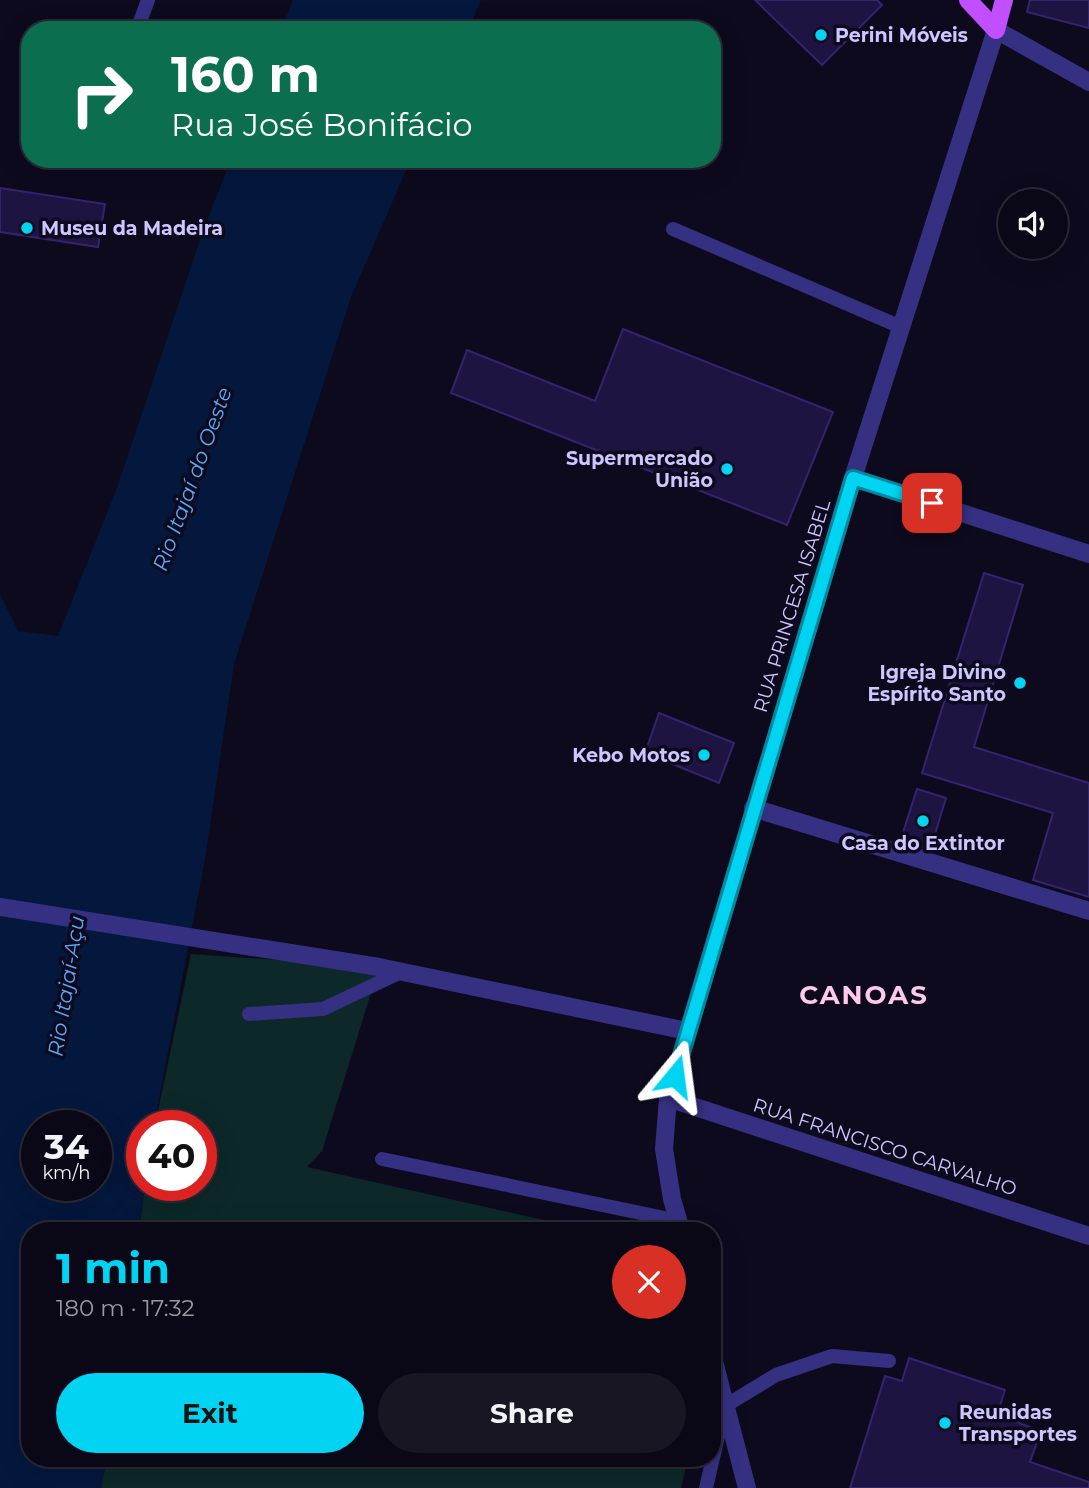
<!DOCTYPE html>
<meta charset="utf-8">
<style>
body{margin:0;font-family:Montserrat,sans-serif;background:#181623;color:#f1f3f6;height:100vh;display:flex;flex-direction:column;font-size:26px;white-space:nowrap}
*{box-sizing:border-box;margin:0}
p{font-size:23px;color:#999aa1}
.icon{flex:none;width:38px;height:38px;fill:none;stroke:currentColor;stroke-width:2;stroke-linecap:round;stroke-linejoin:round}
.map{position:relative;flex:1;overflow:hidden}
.drawer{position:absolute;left:21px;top:1222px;width:700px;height:245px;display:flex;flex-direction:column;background:#0a0816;border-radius:28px;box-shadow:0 7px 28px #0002,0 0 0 2px #2a2935}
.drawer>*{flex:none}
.banner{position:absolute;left:21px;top:21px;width:700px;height:147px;border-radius:28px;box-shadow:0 7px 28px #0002,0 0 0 2px #2a2935;background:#0b6e4f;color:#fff;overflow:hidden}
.fabs{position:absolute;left:998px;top:189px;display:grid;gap:14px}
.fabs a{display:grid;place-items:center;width:70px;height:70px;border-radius:50%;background:#0a0816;box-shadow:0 7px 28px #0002,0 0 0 2px #2a2935;font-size:35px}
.speed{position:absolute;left:21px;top:1110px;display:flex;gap:14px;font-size:35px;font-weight:700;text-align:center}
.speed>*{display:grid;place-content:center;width:91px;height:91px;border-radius:50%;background:#0a0816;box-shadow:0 7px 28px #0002,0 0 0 2px #2a2935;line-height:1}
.speed small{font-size:18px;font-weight:400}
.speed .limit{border:10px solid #d22;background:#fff;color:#111}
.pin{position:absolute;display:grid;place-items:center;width:60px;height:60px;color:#fff;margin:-30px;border-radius:14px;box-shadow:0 4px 10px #0006}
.me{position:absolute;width:77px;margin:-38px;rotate:16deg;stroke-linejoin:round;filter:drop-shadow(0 0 5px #0008)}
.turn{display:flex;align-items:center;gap:24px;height:147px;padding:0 35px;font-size:32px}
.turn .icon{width:91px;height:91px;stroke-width:2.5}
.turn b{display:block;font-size:49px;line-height:60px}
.round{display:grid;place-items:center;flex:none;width:74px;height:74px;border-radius:37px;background:#181623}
.summary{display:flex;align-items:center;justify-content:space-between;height:119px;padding:0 35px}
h1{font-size:42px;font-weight:700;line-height:52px;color:#00d4f2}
.action{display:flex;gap:14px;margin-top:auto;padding:14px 35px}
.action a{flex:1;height:80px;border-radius:42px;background:#00d4f2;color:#111;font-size:28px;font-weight:700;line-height:80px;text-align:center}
.action a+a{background:#181623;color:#f1f3f6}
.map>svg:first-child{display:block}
</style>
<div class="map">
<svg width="1089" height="1488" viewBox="0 0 1089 1488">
<rect width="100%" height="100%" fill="#0e0a1e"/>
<!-- green -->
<path fill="#0c2828" d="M191 954 379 967 322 1151 307 1167 588 1230H139L145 1185H201V1125H155Z
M107 1458H688L681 1488H101Z"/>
<!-- water -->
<path fill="#04173d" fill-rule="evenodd" d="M293 0H481L468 30H281Z
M231 159H411L351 297 234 664 205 859 154 1125H142V1185H145L139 1230H30V1458H107L101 1488H0V594L18 631 58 636 117 488 203 231ZM37 1125H96V1185H37Z"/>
<!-- building -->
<path fill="#1e1441" stroke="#34246f" stroke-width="2" d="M755 0H877L882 5 822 65Z
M1030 0H1089V28L1027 12Z
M0 188 105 204 98 247 0 232Z
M623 329 833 412 787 525 451 393 467 350 595 401Z
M984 573 1023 585 974 747 1089 783V897L1033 880 1053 813 922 773Z
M659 713 734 743 719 783 645 753Z
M917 789 946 798 929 854 899 845Z
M909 1358 1005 1390 997 1415 1041 1431 1030 1462 1089 1482V1488H850L885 1376 902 1381Z"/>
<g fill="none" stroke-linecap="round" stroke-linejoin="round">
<!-- service -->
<path stroke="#353082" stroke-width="14" d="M137 30 148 0
M85 161 86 159
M673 229 901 327
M249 1014 323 1009 401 972
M382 1159 679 1221
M706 1488 725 1406 776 1375 832 1356 889 1361"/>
<!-- minor -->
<path stroke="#353082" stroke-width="18" d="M996 30 1089 82
M853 478 1089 554
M753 808 1089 911
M0 907 379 967 687 1031
M668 1098 1089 1236"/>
<!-- tertiary -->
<path stroke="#353082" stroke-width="18" d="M681 1230 672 1199 664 1149 668 1098 853 478 996 30
M712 1354 747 1488"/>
<!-- primary -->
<path stroke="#c14eff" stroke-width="18" d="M968 0 996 30
M996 30 1004 0"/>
</g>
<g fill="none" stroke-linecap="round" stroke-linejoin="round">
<!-- route casing -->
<g stroke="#008a9d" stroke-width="18">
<path id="route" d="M675 1076 853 478 932 503"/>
</g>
<!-- route -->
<use href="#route" stroke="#00d4f2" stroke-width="12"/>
</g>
<!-- markers -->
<g fill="#00d4f2" stroke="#0e0a1e" stroke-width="2.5">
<circle cx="821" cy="35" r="7"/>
<circle cx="27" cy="228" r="7"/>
<circle cx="727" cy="469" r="7"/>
<circle cx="1020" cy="683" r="7"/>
<circle cx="704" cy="755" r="7"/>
<circle cx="923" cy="821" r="7"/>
<circle cx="945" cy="1423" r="7"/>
</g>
<g text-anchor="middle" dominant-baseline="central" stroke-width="7" stroke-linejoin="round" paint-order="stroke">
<!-- poi labels -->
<g font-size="19" font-weight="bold" fill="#cec7ff" stroke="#0e0a1e" text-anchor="start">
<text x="835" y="35">Perini Móveis</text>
<text x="41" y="228">Museu da Madeira</text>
<text x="713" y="458" text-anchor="end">Supermercado<tspan x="713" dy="22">União</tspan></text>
<text x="1006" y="672" text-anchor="end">Igreja Divino<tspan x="1006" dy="22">Espírito Santo</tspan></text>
<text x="690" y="755" text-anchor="end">Kebo Motos</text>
<text x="923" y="843" text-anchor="middle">Casa do Extintor</text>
<text x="959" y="1412">Reunidas<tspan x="959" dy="22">Transportes</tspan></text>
</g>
<!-- street labels -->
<g font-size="19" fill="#cec7ff" stroke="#0e0a1e">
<text transform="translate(792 606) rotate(-73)">RUA PRINCESA ISABEL</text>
<text transform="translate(885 1147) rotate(18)">RUA FRANCISCO CARVALHO</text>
</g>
<!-- water labels -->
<g font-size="21" font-style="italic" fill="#55acff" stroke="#0e0a1e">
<text transform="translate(192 479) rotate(-70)">Rio Itajaí do Oeste</text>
<text transform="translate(66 986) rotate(-81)">Rio Itajaí-Açu</text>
</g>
<!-- district labels -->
<g font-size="26" font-weight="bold" letter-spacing="2" fill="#ffc9ea" stroke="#0e0a1e">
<text x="864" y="995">CANOAS</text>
</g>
</g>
</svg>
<div class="fabs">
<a><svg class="icon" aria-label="sound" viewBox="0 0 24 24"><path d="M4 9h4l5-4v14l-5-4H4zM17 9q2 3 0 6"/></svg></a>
</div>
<div class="speed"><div>34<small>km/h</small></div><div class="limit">40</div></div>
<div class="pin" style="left:932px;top:503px;background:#d93025"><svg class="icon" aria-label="arrive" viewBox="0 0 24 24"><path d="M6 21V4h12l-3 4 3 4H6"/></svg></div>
<svg class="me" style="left:675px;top:1076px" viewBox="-20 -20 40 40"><path d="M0-17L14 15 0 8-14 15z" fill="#00d4f2" stroke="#fff" stroke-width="4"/></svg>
<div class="banner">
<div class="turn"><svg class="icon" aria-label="right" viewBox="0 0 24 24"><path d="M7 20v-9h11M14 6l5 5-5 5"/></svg><div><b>160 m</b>Rua José Bonifácio</div></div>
</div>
<section class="drawer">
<div class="summary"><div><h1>1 min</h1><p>180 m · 17:32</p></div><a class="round" style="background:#d93025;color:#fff"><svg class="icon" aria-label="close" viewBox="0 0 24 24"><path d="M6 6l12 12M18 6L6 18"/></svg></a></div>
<div class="action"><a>Exit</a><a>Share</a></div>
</section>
</div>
